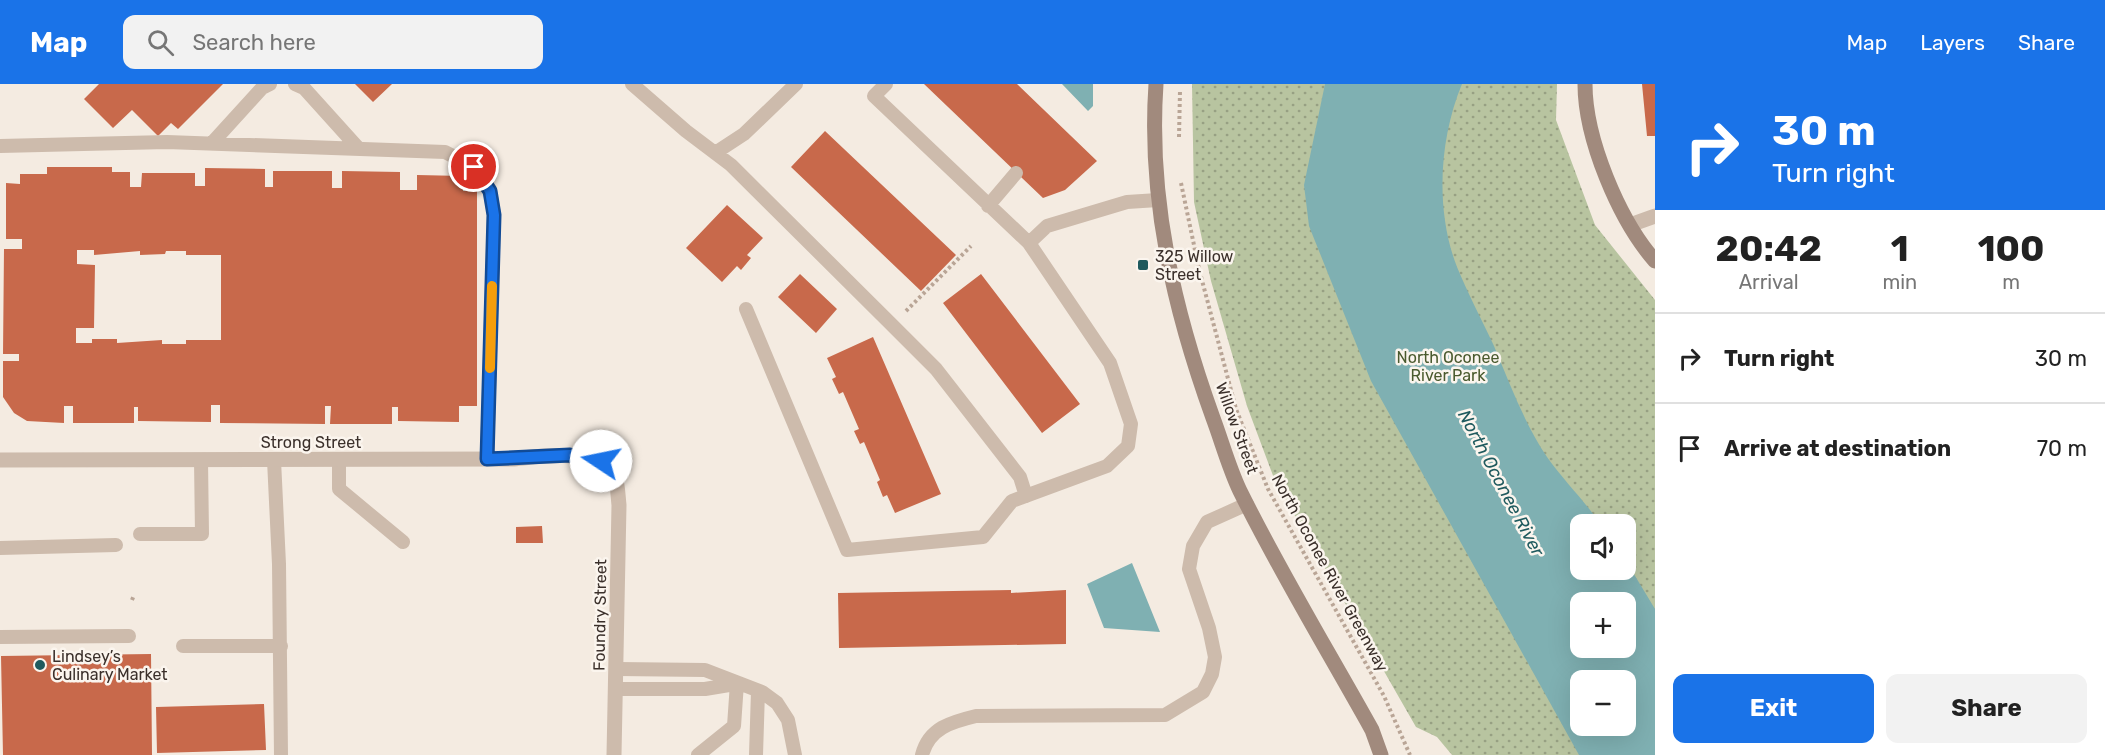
<!DOCTYPE html>
<meta charset="utf-8">
<style>
body{margin:0;font-family:Rubik,sans-serif;background:#f2f2f2;color:#222;height:100vh;display:flex;flex-direction:column;font-size:22px;white-space:nowrap}
*{box-sizing:border-box;margin:0}
p{font-size:20px;color:#767676}
.icon{flex:none;width:33px;height:33px;fill:none;stroke:currentColor;stroke-width:2;stroke-linecap:round;stroke-linejoin:round}
.map{position:relative;flex:1;overflow:hidden}
.panel{display:flex;flex-direction:column;background:#fff;width:450px}
.panel>*{flex:none}
.banner{background:#1a73e8;color:#fff;overflow:hidden}
.buttons{position:absolute;left:1570px;top:430px;display:grid;gap:12px}
.buttons a{display:grid;place-items:center;width:66px;height:66px;border-radius:12px;background:#fff;box-shadow:0 6px 24px #0002;font-size:30px}
.pin{position:absolute;display:grid;place-items:center;width:51px;height:51px;color:#fff;margin:-26px;border:3px solid #fff;border-radius:50%;box-shadow:0 2px 6px #0007}
.me{position:absolute;width:66px;margin:-33px;rotate:281deg;stroke-linejoin:round;filter:drop-shadow(0 0 4px #0008)}
.turn{display:flex;align-items:center;gap:21px;height:126px;padding:0 18px;font-size:27px}
.turn .icon{width:78px;height:78px;stroke-width:2.5}
.turn b{display:block;font-size:42px;line-height:51px}
.eta{display:flex;justify-content:space-evenly;align-items:center;height:102px;text-align:center}
.eta b{font-size:36px;font-weight:700;line-height:42px}
.action{display:flex;gap:12px;margin-top:auto;padding:12px 18px}
.action a{flex:1;height:69px;border-radius:12px;background:#1a73e8;color:#fff;font-size:24px;font-weight:700;line-height:69px;text-align:center}
.action a+a{background:#f2f2f2;color:#222}
ul{padding:0;list-style:none}
li{display:flex;align-items:center;gap:18px;height:90px;padding:0 18px;border-top:2px solid #e0e0e0}
li div{flex:1}
li b{display:block;font-size:22px}
li em{font-style:normal}
header{display:flex;align-items:center;gap:36px;box-sizing:border-box;height:84px;padding:0 30px;background:#1a73e8;color:#fff}
header strong{font-size:28px}
nav{display:flex;gap:33px;margin-inline-start:auto;font-size:21px}
.search{width:420px;height:54px;background:#f2f2f2;display:flex;align-items:center;gap:15px;box-sizing:border-box;padding:0 21px;border-radius:12px;color:#767676;font-size:22px}
main{display:flex;flex:1;min-height:0}
.map>svg:first-child{display:block}
</style>
<header>
<strong>Map</strong>
<div class="search"><svg class="icon" aria-label="search" viewBox="0 0 24 24"><circle cx="10" cy="10" r="6"/><path d="M15 15l6 6"/></svg>Search here</div>
<nav><a>Map</a><a>Layers</a><a>Share</a></nav>
</header>
<main>
<div class="map">
<svg width="1655" height="671" viewBox="0 0 1655 671">
<defs>
<pattern id="park-dots" width="8" height="8" patternUnits="userSpaceOnUse" patternTransform="scale(1.5)"><rect width="8" height="8" fill="#b8c4a0"/><path d="M2 2h.1M6 6h.1" fill="none" stroke="#97a083" stroke-width="1.8" stroke-linecap="round"/></pattern>
</defs>
<rect width="100%" height="100%" fill="#f4ebe1"/>
<!-- park -->
<path fill="url(#park-dots)" fill-rule="evenodd" d="M1192 0H1557L1556 36 1595 141 1655 216V671H1452L1437 653 1416 643 1275 397 1247 322 1211 197 1194 118ZM1581 441H1626V486H1581ZM1581 519H1626V564H1581ZM1581 597H1626V642H1581Z"/>
<!-- water -->
<path fill="#7fb0b2" fill-rule="evenodd" d="M1062 0H1093V22L1088 27Z
M1325 0H1462C1439 55 1435 127 1457 183 1468 210 1482 236 1494 262 1510 300 1524 339 1547 373 1564 397 1585 417 1601 441H1581V486H1626V477L1655 525V671H1579L1371 297 1309 142 1304 101ZM1581 519H1626V564H1581ZM1581 597H1626V642H1581Z
M1132 479 1160 548 1104 544 1087 500Z"/>
<!-- building -->
<path fill="#c8694b" fill-rule="evenodd" d="M99 0H223L178 45 171 39 158 52 132 26 113 44 84 15Z
M355 0H392L373 18Z
M924 0H1017L1097 77 1065 106 1043 114Z
M1642 0H1655V52H1647Z
M825 47 956 171 921 207 791 83Z
M47 83H112V88H130V103H141L142 89H195V102H205V84L265 85V103H273V87H332V104H342V87L400 88V106H417V91L463 92V107H477V322H459V338L398 337V323H392V340H330L331 322H325V340L220 339V321H211V338L138 337V323H134V339H73V322H64V339L27 337 14 329 3 313V277H19V270H3L4 165H22V155H6V99L20 100V90H47ZM77 166H94V171L140 167V171L165 170 166 167H186V171H221V256H186V260H162V256L117 259V255H92V259H76V244H94L95 181 77 180Z
M727 121 763 154 747 171 751 174 741 186 737 182 722 198 686 164Z
M800 190 837 225 816 249 778 213Z
M981 190 1080 320 1042 349 943 219Z
M873 253 941 410 895 429 887 411 883 413 877 398 880 396 864 358 860 360 854 347 859 345 843 308 839 310 832 295 836 293 827 274Z
M542 442 543 459H516V443Z
M1011 506V509L1066 506V560L839 564 838 509Z
M151 570 152 671H3L1 572Z
M264 620 266 666 157 669 156 623Z"/>
<g fill="none" stroke-linecap="round" stroke-linejoin="round">
<!-- path -->
<path stroke="#b9a596" stroke-width="4" stroke-dasharray="3 3" stroke-linecap="butt" d="M1179 53 1180 7
M1181 99 1199 185 1236 325 1268 405 1384 612 1410 671
M906 227 971 162
M132 516 134 511"/>
<!-- lane -->
<path stroke="#cdbbac" stroke-width="14" d="M295 0 304 4 359 65
M632 0 686 47 731 81 892 241 936 285 1020 393 1026 412
M212 59 262 4 270 0
M0 62 167 58 445 68 474 83 483 93 490 107 494 131 487 375
M715 69 744 50 796 0
M988 122 1016 89
M1029 159 1047 142 1127 118 1158 116
M746 225 847 466 983 453 1012 417 1107 382 1128 362 1131 340 1110 279 1029 159 874 12 886 0
M274 376 279 480 281 671
M339 376V405L403 458
M140 450H202L201 376
M0 464 116 461
M0 553 129 552
M183 562H281
M618 585 705 586 762 608 777 619 788 636 795 671
M617 605H705L735 600
M698 671 734 642 737 599
M756 671 758 607
M922 671C929 644 951 638 976 632L1165 631 1203 608 1212 590 1215 573 1209 544 1189 485 1193 462 1207 438 1247 420"/>
<!-- street -->
<path stroke="#cdbbac" stroke-width="15" d="M1630 141 1655 132
M0 376 512 375C538 373 602 362 615 393 618 401 618 413 619 421L614 671"/>
<!-- secondary -->
<path stroke="#a18a7d" stroke-width="15" d="M1156 0C1148 115 1174 226 1213 334 1222 358 1229 384 1240 407 1280 488 1328 567 1372 646L1381 671
M1585 0C1585 55 1619 136 1655 177"/>
</g>
<g fill="none" stroke-linecap="round" stroke-linejoin="round">
<!-- route casing -->
<g stroke="#114b97" stroke-width="15">
<path id="route" d="M474 83 490 107 494 131 487 375 570 371 601 377"/>
</g>
<!-- route -->
<use href="#route" stroke="#1a73e8" stroke-width="10"/>
<!-- slow -->
<path stroke="#f59e0b" stroke-width="10" d="M490 284 492 202"/>
</g>
<!-- markers -->
<g fill="#1f5a5e" stroke="#fbf5ee" stroke-width="2">
<rect x="1137" y="175" width="12" height="12" rx="3"/>
<circle cx="40" cy="581" r="6"/>
</g>
<g text-anchor="middle" dominant-baseline="central" stroke-width="5" stroke-linejoin="round" paint-order="stroke">
<!-- poi labels -->
<g font-size="16" fill="#3b302b" stroke="#fbf5ee" text-anchor="start">
<text x="1155" y="172">325 Willow<tspan x="1155" dy="18">Street</tspan></text>
<text x="52" y="572">Lindsey’s<tspan x="52" dy="18">Culinary Market</tspan></text>
</g>
<!-- park labels -->
<g font-size="16" fill="#4a5a2e" stroke="#fbf5ee">
<text x="1448" y="273">North Oconee<tspan x="1448" dy="18">River Park</tspan></text>
</g>
<!-- street labels -->
<g font-size="16" fill="#3b302b" stroke="#fbf5ee">
<text transform="translate(1237 344) rotate(70)">Willow Street</text>
<text x="311" y="358">Strong Street</text>
<text transform="translate(1330 489) rotate(61)">North Oconee River Greenway</text>
<text transform="translate(600 531) rotate(-89)">Foundry Street</text>
</g>
<!-- water labels -->
<g font-size="18" font-style="italic" fill="#1f5a5e" stroke="#fbf5ee">
<text transform="translate(1501 399) rotate(62)">North Oconee River</text>
</g>
</g>
</svg>
<div class="buttons">
<a><svg class="icon" aria-label="sound" viewBox="0 0 24 24"><path d="M4 9h4l5-4v14l-5-4H4zM17 9q2 3 0 6"/></svg></a>
<a>+</a>
<a>−</a>
</div>
<div class="pin" style="left:474px;top:83px;background:#d93025"><svg class="icon" aria-label="arrive" viewBox="0 0 24 24"><path d="M6 21V4h12l-3 4 3 4H6"/></svg></div>
<svg class="me" style="left:601px;top:377px" viewBox="-20 -20 40 40"><circle r="19" fill="#fff"/><path d="M0-13L10 11 0 6-10 11z" fill="#1a73e8"/></svg>
</div>
<section class="panel">
<div class="banner">
<div class="turn"><svg class="icon" aria-label="right" viewBox="0 0 24 24"><path d="M7 20v-9h11M14 6l5 5-5 5"/></svg><div><b>30 m</b>Turn right</div></div>
</div>
<div class="eta">
<div><b>20:42</b><p>Arrival</p></div>
<div><b>1</b><p>min</p></div>
<div><b>100</b><p>m</p></div>
</div>
<ul>
<li><svg class="icon" aria-label="right" viewBox="0 0 24 24"><path d="M7 20v-9h11M14 6l5 5-5 5"/></svg><div><b>Turn right</b></div><em>30 m</em></li>
<li><svg class="icon" aria-label="arrive" viewBox="0 0 24 24"><path d="M6 21V4h12l-3 4 3 4H6"/></svg><div><b>Arrive at destination</b></div><em>70 m</em></li>
</ul>
<div class="action"><a>Exit</a><a>Share</a></div>
</section>
</main>
